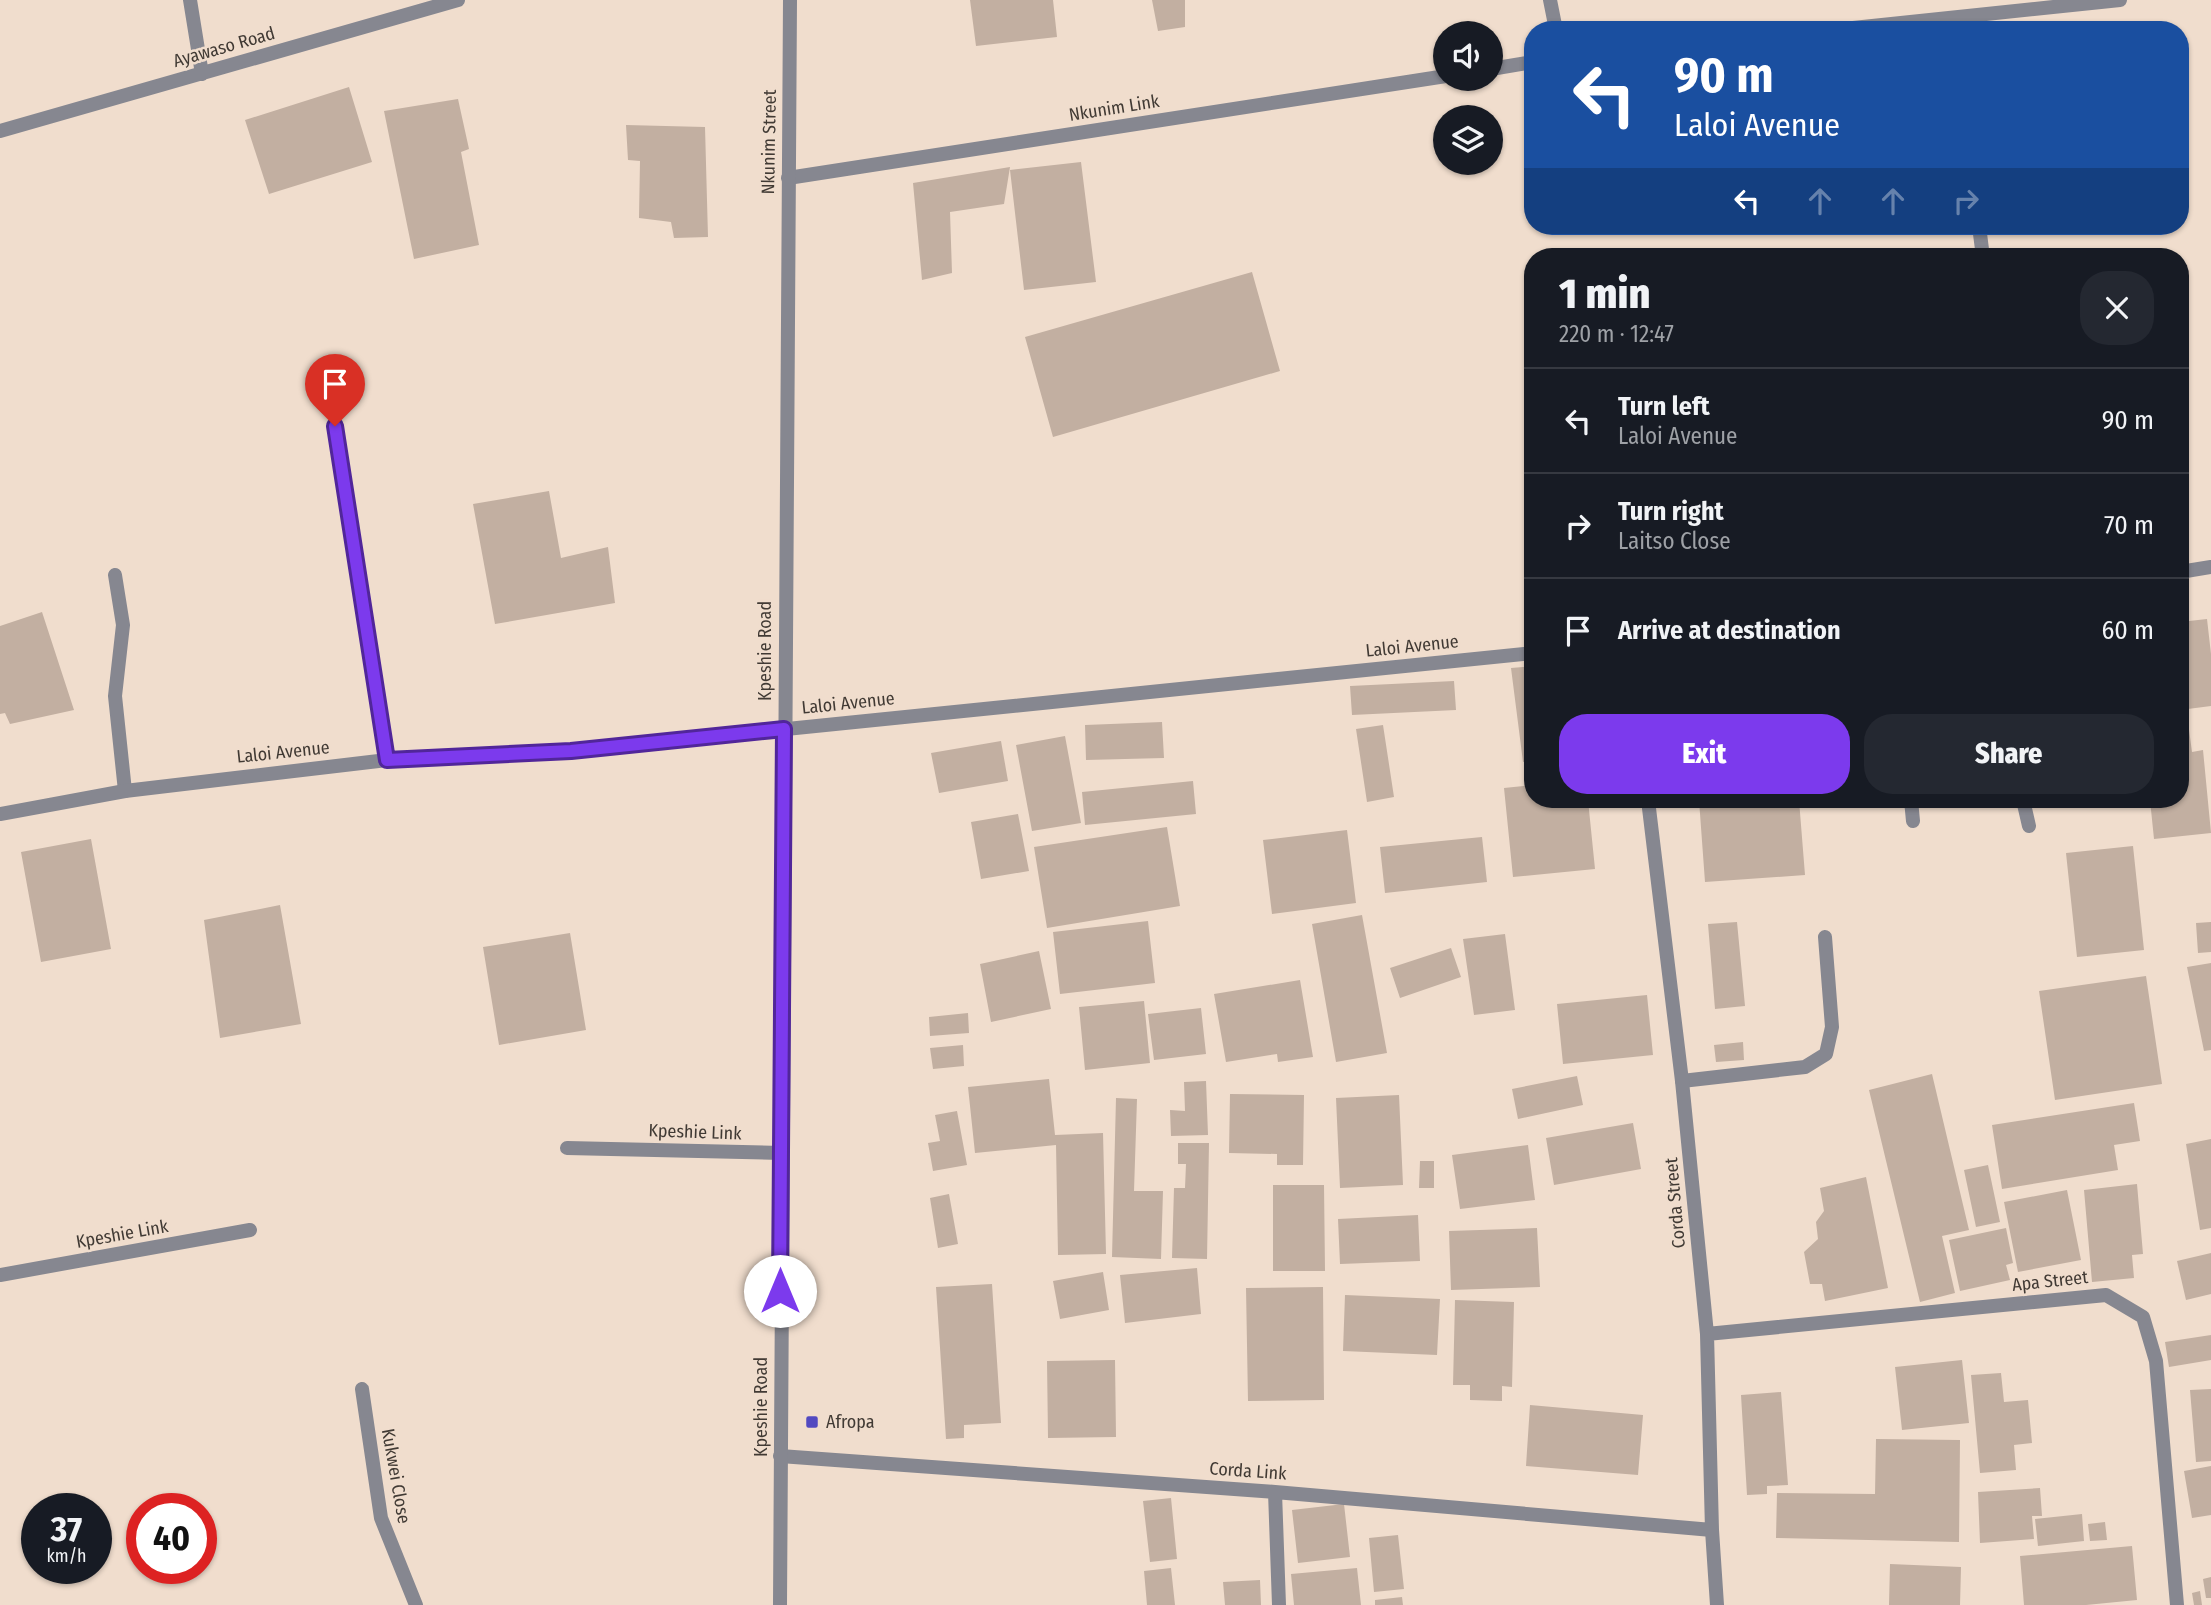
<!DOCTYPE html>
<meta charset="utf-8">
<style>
body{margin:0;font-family:"Fira Sans Condensed",sans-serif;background:#242831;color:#f1f3f6;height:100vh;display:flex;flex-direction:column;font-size:26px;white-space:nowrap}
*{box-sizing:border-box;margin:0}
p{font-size:23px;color:#9ea1a6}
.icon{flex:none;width:38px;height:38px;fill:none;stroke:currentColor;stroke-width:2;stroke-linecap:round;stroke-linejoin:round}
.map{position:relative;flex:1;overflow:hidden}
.drawer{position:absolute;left:1524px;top:248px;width:665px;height:560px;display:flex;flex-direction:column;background:#171b24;border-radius:28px;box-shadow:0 2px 5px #0004}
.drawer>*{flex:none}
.guide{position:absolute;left:1524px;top:21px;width:665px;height:214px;border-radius:28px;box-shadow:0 2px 5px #0004;background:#1a4fa0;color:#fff;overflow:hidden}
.buttons{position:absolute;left:1433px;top:21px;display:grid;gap:14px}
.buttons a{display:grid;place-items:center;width:70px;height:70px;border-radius:50%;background:#171b24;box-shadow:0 2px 5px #0004;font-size:35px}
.speed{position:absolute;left:21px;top:1493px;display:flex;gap:14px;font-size:35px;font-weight:700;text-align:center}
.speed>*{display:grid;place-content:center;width:91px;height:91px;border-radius:50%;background:#171b24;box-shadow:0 2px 5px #0004;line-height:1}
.speed small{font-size:18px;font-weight:400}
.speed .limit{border:10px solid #d22;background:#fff;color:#111}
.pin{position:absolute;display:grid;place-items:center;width:60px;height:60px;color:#fff;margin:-72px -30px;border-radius:50% 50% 50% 0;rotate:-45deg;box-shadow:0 0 7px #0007}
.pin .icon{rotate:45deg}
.me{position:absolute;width:77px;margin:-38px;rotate:0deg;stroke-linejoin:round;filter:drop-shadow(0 0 5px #0008)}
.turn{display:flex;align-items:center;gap:24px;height:147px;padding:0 35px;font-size:32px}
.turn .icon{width:91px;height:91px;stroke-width:2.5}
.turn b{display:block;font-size:49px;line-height:60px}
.lanes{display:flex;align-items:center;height:66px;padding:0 35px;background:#0003;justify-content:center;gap:35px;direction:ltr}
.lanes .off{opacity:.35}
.round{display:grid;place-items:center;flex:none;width:74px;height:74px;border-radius:28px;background:#242831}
.head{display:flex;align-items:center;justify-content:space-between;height:119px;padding:0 35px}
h1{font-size:42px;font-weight:800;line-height:52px}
.action{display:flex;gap:14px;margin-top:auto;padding:14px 35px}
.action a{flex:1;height:80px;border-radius:28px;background:#7c3aed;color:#fff;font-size:28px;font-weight:800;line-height:80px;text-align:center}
.action a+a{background:#242831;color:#f1f3f6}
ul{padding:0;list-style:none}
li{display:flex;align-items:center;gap:21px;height:105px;padding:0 35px;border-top:2px solid #363941}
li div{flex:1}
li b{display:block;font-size:26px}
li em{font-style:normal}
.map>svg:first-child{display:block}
</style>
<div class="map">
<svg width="2211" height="1605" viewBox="0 0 2211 1605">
<rect width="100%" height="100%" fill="#f0ddcd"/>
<!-- building -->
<path fill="#c2afa1" d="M970 0H1053L1057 37 976 46Z
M1152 0H1185V27L1158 31Z
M349 87 372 162 269 194 245 120Z
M458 99 469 149 461 152 479 245 414 259 384 111Z
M626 125 705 127 708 237 674 238 671 222 639 218 640 161 628 160Z
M1081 162 1096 282 1024 290 1010 170Z
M1010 167 1004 204 950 212 952 273 922 280 913 183Z
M1252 272 1280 371 1053 437 1025 337Z
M549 491 561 558 608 547 615 603 495 624 473 504Z
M42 612 74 710 10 724 5 713 0 714V626Z
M2207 619 2211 654V706L2180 710V622Z
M1533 666V760L1523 762 1511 668Z
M1454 681 1456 710 1352 715 1350 686Z
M1162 722 1164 758 1086 760 1085 725Z
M2180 722H2188L2192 752 2203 750 2211 833 2154 839 2150 800H2180Z
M1383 725 1394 797 1367 802 1356 729Z
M1065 736 1081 823 1032 831 1016 745Z
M1001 741 1008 781 939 793 931 753Z
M1193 781 1196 814 1085 825 1082 792Z
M1533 785V800H1588L1595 869 1513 877 1504 788Z
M1699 800H1799L1805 875 1705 882Z
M1923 800H1943V802L1924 804Z
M1018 814 1029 871 981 879 971 822Z
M1167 827 1180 906 1047 928 1034 847Z
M1347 830 1356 903 1272 914 1263 840Z
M1482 837 1487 882 1385 893 1380 847Z
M91 839 111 949 41 962 21 852Z
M2133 846 2144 950 2077 957 2066 853Z
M280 905 301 1024 220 1038 204 920Z
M1362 915 1387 1053 1336 1062 1312 924Z
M1148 921 1155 983 1060 994 1053 932Z
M1737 922 1745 1006 1715 1009 1708 924Z
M2211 922V952L2198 953 2196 923Z
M570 933 586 1030 499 1045 483 947Z
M1505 934 1515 1010 1474 1015 1463 939Z
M1451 948 1461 977 1400 998 1390 968Z
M1039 951 1051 1009 991 1022 980 964Z
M2211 963V1050L2204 1051 2187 967Z
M2146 976 2162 1084 2055 1100 2039 991Z
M1300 980 1313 1057 1278 1062 1277 1054 1226 1062 1214 994Z
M1647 995 1653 1055 1563 1064 1557 1004Z
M1144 1001 1150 1063 1085 1070 1079 1007Z
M1201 1008 1206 1054 1154 1060 1148 1014Z
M968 1013 969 1033 930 1036 929 1017Z
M1743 1042 1744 1060 1716 1062 1714 1045Z
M963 1045 964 1066 933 1069 930 1048Z
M1932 1074 1969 1230 1942 1236 1955 1293 1920 1302 1869 1090Z
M1577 1076 1583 1105 1518 1119 1512 1089Z
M1049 1079 1055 1135 1103 1133 1106 1254 1058 1255 1056 1145 975 1153 968 1087Z
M1206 1081 1208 1135 1171 1136 1170 1110 1185 1111 1184 1082Z
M1230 1094 1304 1095 1303 1165H1277V1154L1229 1153Z
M1399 1095 1403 1185 1340 1188 1336 1098Z
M1116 1098 1137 1099 1134 1191H1163L1161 1259 1112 1257Z
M2134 1103 2140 1141 2114 1145 2118 1170 2002 1189 1992 1125Z
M957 1111 967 1165 933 1171 928 1143 940 1141 935 1115Z
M1633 1123 1641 1169 1554 1185 1546 1138Z
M2211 1139V1228L2200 1230 2186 1144Z
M1178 1143H1209L1207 1259 1172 1258 1174 1188H1185L1186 1164H1178Z
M1528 1145 1535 1200 1460 1209 1452 1155Z
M1420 1161H1434V1188H1419Z
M1988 1165 2000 1222 1976 1227 1964 1170Z
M1866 1177 1888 1288 1825 1301 1822 1284H1810L1804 1252 1818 1239 1816 1222 1824 1211 1820 1188Z
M2137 1184 2143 1254 2132 1255 2134 1278 2092 1282 2084 1190Z
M1273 1185H1324L1325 1271H1273Z
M2067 1190 2081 1260 2018 1272 2004 1202Z
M949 1194 958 1244 938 1248 930 1198Z
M1418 1215 1420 1261 1340 1264 1338 1219Z
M1537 1228 1540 1287 1451 1290 1449 1231Z
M2006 1228 2013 1263 2006 1265 2010 1280 1960 1291 1949 1240Z
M2211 1253V1294L2186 1300 2177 1261Z
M1197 1268 1201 1314 1125 1323 1120 1275Z
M1103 1272 1109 1310 1060 1319 1053 1281Z
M992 1284 1001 1423 964 1425V1438L946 1439 936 1287Z
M1323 1287 1324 1400 1248 1401 1246 1288Z
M1345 1295 1440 1299 1437 1355 1343 1351Z
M1455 1300 1514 1302 1512 1387 1502 1386V1401L1470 1400V1385H1453Z
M2211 1335V1360L2169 1367 2165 1342Z
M1115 1360 1116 1437 1048 1438 1047 1361Z
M1962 1360 1969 1423 1902 1430 1895 1367Z
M2001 1373 2004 1402 2028 1400 2032 1443 2014 1445 2016 1470 1980 1473 1971 1375Z
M2211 1389V1461L2196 1462 2190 1390Z
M1781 1392 1788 1485 1767 1486V1494L1747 1495 1741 1395Z
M1530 1405 1643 1415 1638 1475 1526 1466Z
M1876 1439 1960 1440 1959 1542 1776 1538 1777 1493 1875 1494Z
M2211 1466V1515L2192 1518 2184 1471Z
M2040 1488 2042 1516H2032L2034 1539 1980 1543 1978 1492Z
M1171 1498 1177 1559 1150 1562 1143 1501Z
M1344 1504 1350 1557 1298 1563 1292 1510Z
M2082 1514 2084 1541 2038 1546 2035 1519Z
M2105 1522 2107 1540 2090 1541 2088 1524Z
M1398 1535 1404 1589 1374 1592 1369 1538Z
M2132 1546 2137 1600 2086 1605H2024L2020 1556Z
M1890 1564 1961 1567 1960 1605H1889Z
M1171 1568 1175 1605H1147L1144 1571Z
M1357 1568 1361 1605H1294L1291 1574Z
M2211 1577V1598H2206L2203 1579Z
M1260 1580 1261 1605H1225L1223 1582Z
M2200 1591 2202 1605H2194L2192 1593Z
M1402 1597 1403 1605H1375V1600Z"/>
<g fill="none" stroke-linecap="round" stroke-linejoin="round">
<!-- service -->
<path stroke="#868790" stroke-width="14" d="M1979 226 1983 257
M335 426 387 760
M115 575 123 625 115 696 125 791
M1911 800 1913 821
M2023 800 2029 826
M1682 1081 1805 1067 1826 1054 1832 1027 1825 937"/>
<!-- minor -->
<path stroke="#868790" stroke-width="14" d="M190 0 202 74
M1550 0 1556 30
M1834 30 2120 0
M1491 69 1533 62
M0 131 458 0
M788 178 1446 76
M2180 572 2211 567
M1648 800 1682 1081 1707 1334 1712 1530 1717 1605
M0 814 125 791 387 760 571 751 1533 653
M567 1148 781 1153
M0 1275 250 1230
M1707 1334 2106 1295 2143 1317 2156 1361 2177 1605
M362 1389 381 1518 416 1605
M780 1456 1275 1492 1712 1530
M1275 1492 1279 1605"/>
<!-- tertiary -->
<path stroke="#868790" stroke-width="14" d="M780 1605 790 0"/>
</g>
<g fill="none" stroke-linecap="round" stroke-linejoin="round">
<!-- route casing -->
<g stroke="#51269a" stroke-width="18">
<path id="route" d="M335 426 387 760 571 751 784 729 780 1291"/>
</g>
<!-- route -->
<use href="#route" stroke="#7c3aed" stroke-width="12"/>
</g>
<!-- markers -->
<rect fill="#5249c0" stroke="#f0ddcd" stroke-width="2.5" x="805" y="1415" width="14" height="14" rx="3.5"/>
<g text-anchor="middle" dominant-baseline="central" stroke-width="5" stroke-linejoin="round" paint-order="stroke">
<!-- street labels -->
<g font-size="18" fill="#413a34" stroke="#f0ddcd">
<text transform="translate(224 47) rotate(-16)">Ayawaso Road</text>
<text transform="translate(1114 108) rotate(-9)">Nkunim Link</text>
<text transform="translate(769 142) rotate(-89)">Nkunim Street</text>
<text transform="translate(1412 646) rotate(-6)">Laloi Avenue</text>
<text transform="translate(765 651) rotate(-90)">Kpeshie Road</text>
<text transform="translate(848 703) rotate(-6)">Laloi Avenue</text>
<text transform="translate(283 752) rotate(-6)">Laloi Avenue</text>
<text transform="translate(695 1132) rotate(2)">Kpeshie Link</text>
<text transform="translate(1675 1203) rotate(-95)">Corda Street</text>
<text transform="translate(122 1234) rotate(-10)">Kpeshie Link</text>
<text transform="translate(2050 1281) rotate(-6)">Apa Street</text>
<text transform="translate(761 1407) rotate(-90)">Kpeshie Road</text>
<text transform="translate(1248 1471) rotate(4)">Corda Link</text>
<text transform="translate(396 1476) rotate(80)">Kukwei Close</text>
</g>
<!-- poi labels -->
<g font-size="18" fill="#413a34" stroke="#f0ddcd" text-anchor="start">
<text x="826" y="1422">Afropa</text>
</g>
</g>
</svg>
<div class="buttons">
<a><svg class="icon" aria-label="sound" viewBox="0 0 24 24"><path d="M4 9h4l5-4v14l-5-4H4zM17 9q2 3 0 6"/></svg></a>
<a><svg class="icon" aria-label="layers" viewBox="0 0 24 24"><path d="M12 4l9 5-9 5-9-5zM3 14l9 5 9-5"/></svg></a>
</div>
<div class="speed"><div>37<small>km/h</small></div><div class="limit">40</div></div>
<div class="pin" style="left:335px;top:426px;background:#d93025"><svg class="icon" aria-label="arrive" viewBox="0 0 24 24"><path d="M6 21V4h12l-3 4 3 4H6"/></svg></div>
<svg class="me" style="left:780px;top:1291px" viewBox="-20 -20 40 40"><circle r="19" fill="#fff"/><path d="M0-13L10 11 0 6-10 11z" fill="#7c3aed"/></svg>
<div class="guide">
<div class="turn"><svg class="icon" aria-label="left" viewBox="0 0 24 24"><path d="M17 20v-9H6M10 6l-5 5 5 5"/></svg><div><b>90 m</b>Laloi Avenue</div></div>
<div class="lanes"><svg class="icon" aria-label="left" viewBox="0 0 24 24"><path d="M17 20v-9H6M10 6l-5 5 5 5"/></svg><svg class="icon off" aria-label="ahead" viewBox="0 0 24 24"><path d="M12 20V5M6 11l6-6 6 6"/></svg><svg class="icon off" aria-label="ahead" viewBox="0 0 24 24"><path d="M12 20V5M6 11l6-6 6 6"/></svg><svg class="icon off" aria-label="right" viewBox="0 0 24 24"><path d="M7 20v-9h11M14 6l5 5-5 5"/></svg></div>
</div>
<section class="drawer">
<div class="head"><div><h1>1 min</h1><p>220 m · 12:47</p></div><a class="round"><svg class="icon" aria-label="close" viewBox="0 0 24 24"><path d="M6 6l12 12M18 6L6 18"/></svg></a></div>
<ul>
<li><svg class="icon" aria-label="left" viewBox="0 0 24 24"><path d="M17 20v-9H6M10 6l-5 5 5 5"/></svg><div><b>Turn left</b><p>Laloi Avenue</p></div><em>90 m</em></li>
<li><svg class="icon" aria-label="right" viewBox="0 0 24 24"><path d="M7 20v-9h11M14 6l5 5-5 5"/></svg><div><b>Turn right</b><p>Laitso Close</p></div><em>70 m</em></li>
<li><svg class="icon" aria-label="arrive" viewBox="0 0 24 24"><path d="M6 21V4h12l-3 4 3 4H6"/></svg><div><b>Arrive at destination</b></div><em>60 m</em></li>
</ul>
<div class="action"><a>Exit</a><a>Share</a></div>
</section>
</div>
